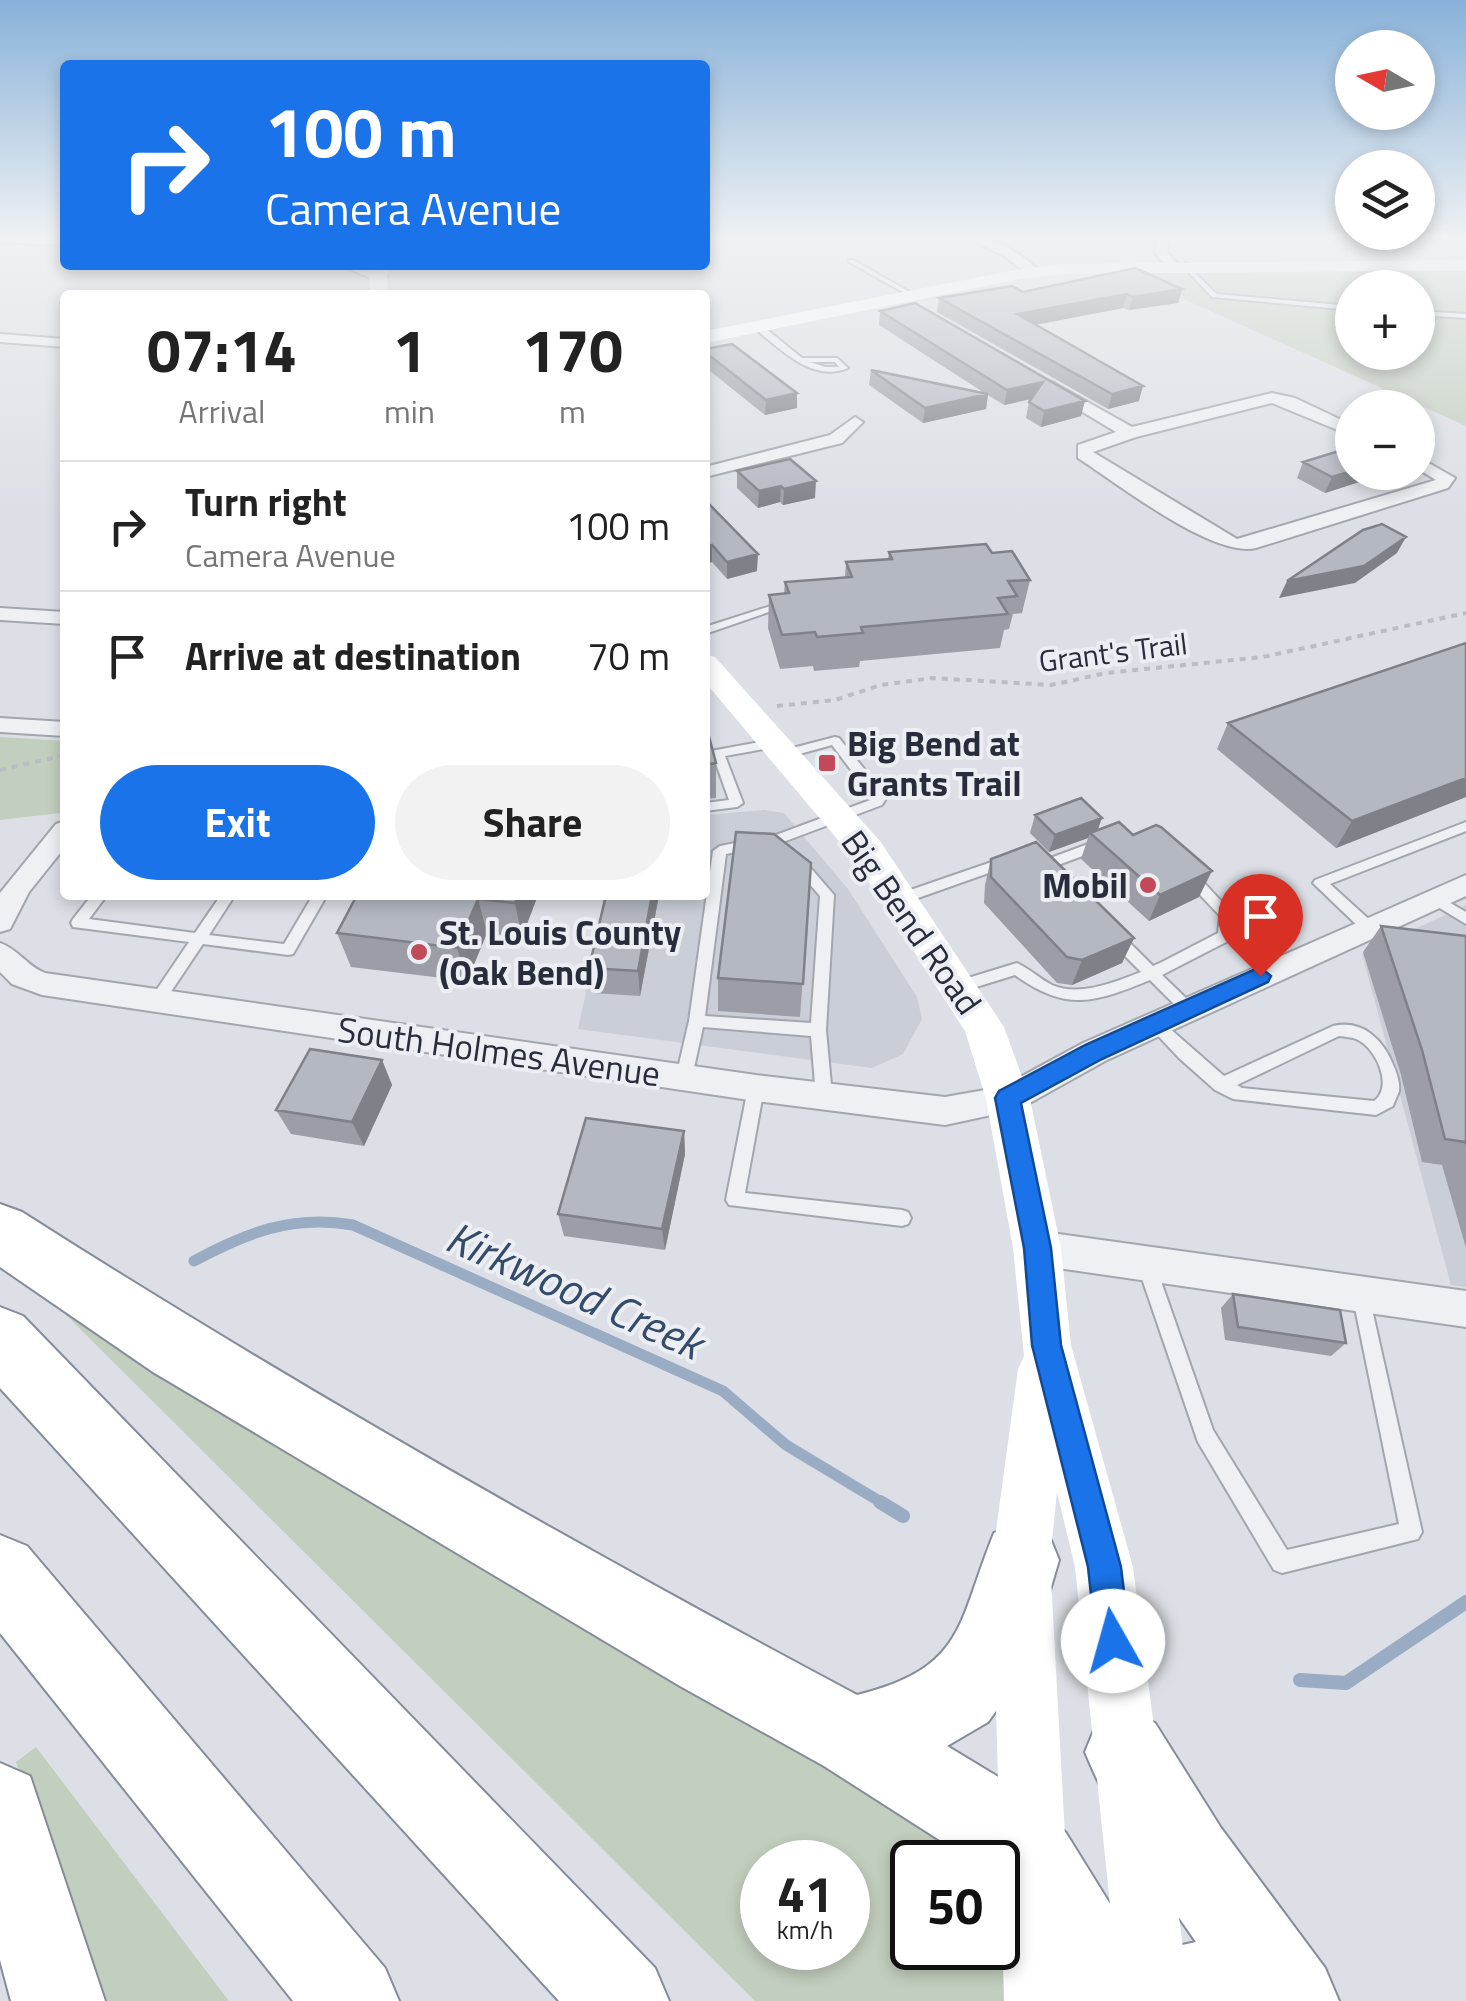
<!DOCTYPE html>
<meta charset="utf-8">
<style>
body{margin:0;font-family:"Titillium Web",sans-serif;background:#f2f2f2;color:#222;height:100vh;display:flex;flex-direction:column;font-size:38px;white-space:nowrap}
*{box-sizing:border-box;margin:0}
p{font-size:32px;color:#767676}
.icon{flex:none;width:55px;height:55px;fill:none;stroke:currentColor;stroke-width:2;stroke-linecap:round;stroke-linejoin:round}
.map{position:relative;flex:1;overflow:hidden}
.details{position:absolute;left:60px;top:290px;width:650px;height:610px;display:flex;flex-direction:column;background:#fff;border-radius:10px;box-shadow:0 5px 15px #0003}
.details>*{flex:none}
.hud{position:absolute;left:60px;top:60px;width:650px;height:210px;border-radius:10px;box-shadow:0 5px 15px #0003;background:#1a73e8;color:#fff;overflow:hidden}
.needle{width:65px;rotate:279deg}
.buttons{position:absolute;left:1335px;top:30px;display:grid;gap:20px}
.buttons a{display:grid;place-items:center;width:100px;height:100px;border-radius:50%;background:#fff;box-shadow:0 5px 15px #0003;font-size:50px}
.speed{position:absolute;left:740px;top:1840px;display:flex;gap:20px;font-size:50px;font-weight:700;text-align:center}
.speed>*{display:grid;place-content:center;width:130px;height:130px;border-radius:50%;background:#fff;box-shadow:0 5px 15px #0003;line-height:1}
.speed small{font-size:25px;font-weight:400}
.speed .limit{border:5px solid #111;border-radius:15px;background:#fff;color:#111}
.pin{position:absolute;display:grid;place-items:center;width:85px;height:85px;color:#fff;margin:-102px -42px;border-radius:50% 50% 50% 0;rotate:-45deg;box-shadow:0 0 10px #0007}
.pin .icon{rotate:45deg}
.me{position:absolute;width:110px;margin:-55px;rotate:353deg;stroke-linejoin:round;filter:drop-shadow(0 0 8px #0008)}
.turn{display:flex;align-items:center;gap:35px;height:210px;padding:0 40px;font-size:45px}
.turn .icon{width:130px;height:130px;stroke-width:2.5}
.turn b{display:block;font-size:70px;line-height:85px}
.eta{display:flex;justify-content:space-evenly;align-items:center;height:170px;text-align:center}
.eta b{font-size:60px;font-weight:700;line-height:70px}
.primary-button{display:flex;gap:20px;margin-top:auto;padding:20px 40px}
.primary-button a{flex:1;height:115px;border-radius:60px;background:#1a73e8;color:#fff;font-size:40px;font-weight:700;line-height:115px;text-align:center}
.primary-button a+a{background:#f2f2f2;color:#222}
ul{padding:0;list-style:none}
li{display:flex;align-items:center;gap:30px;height:130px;padding:0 40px;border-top:2px solid #e0e0e0}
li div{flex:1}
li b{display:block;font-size:38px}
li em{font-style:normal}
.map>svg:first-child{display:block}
</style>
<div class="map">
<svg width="1466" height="2001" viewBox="0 0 1466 2001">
<rect width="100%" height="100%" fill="#dcdfe5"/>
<!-- built -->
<path fill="#caced6" d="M764 810 784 813 848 889 917 997 922 1019 903 1054 872 1068 578 1029 607 895H705V815Z
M1466 905V1287L1451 1285 1362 954Z"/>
<!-- green -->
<path fill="#c2cebe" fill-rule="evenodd" d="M1466 271V426L1126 273ZM1352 288H1418V352H1352Z
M0 737 65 741V808L60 813 0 820Z
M49 1298 998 1859 1010 1883 1008 2001H755ZM762 1862H848V1948H762ZM912 1862H998V1948H912Z
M36 1747 229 2001H94L16 1762Z"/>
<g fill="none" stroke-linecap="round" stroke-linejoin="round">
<!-- stream-far1 -->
<path stroke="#99acc3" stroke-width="11" d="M194 1261C246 1233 293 1214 353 1225L723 1391 786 1445 884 1504"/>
<!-- stream -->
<path stroke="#99acc3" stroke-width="14" d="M880 1502 903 1516
M1300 1680 1346 1683 1466 1602"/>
<!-- service casing -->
<g stroke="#a2a6ae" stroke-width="4">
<path id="service" d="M849 260H853L915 295 910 296 849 262Z
M1185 263 1216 294 1352 306V310L1212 297 1183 266Z
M1418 311 1466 314V318L1418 315Z
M754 324H760L802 358H837L848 368C812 383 781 349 754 328ZM810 362H835L839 367H825Z
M783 602 792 604 705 634V627Z
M835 737 839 738 887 797 882 805 783 842 726 854 705 1016 811 1023 820 896 790 861 797 856 802 858 834 895 826 1030 832 1096 830 1101 824 1103 818 1101 816 1096 811 1036 703 1027 692 1077 690 1082 684 1084 678 1082 676 1077 689 1021 713 851 720 846 776 835 873 799 832 745 785 758 779 754 781 751Z
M776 739 782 743 780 746 725 756 743 803 737 807 705 811V803L729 800 714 758 705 760V752Z
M1466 822V831L1330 884 1373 923 1375 927 1373 931H1363L1313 883 1315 880Z
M1099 840 1104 842 1106 845 1104 848 1042 871 1035 866 1037 863Z
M1009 856 1016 861 1014 864 901 904 894 899 896 895Z
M1191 872 1196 874 1234 915 1230 940 1162 975 1193 1005 1196 1009 1193 1013H1183L1150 980C1094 1003 1067 1012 1015 975L960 992 953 986 955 982 1017 963C1030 969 1040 979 1052 985 1080 997 1115 982 1141 972L1111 942 1109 938 1111 934H1121L1153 966 1160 963 1218 933 1220 916 1186 880 1184 877Z
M1433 893 1466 912V924L1428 901 1426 898 1428 895Z
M92 895H107L89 919 195 933 221 895H235L209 935 284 944 313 895H327L293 954 288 955 203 944 162 1005H152L149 1001 189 942 73 927 71 923 73 919Z
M1155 1018 1160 1020 1224 1076 1333 1026C1363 1019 1384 1040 1394 1067 1397 1074 1400 1083 1399 1091 1398 1094 1394 1103 1393 1106L1376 1115 1233 1099 1215 1090 1179 1058 1147 1024 1150 1020ZM1339 1036C1345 1037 1351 1037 1356 1039 1376 1047 1394 1087 1374 1101L1242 1088 1237 1085Z
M756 1081 762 1083 764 1088 745 1193 902 1210 908 1212 911 1218 908 1224 902 1226 729 1205 726 1200 748 1088 750 1083Z
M1146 1256 1152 1258 1155 1264 1213 1430 1287 1550 1399 1524 1352 1293 1355 1287 1361 1284 1367 1287 1422 1532 1418 1539 1282 1573 1274 1570 1198 1442 1137 1264 1140 1258Z"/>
</g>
<!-- minor casing -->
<g stroke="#a2a6ae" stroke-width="4">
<path id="minor" d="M961 234C991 234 1021 253 1042 273L1030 276 1004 256Z
M1158 234H1170L1167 252 1179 265 1178 268H1168L1155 253Z
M1439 234H1466V238Z
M0 334 65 339V347L0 342Z
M1052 382 1132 427 1272 393 1295 398 1352 425V436L1272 403 1136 437 1093 452 1237 539 1436 480 1418 469V457L1455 478 1448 488 1256 548C1212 558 1117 483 1078 458V445L1116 432 1046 390V384Z
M855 417 863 422 842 443 705 477V467L830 435Z
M0 608 65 612V624L0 620Z
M0 718 65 722V736L0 732Z
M65 821V847L29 892 10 929 0 932V893L56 824Z
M1466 875V896L1105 1061 1019 1109 945 1125 756 1101 42 995 12 984 0 972V943C18 949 27 966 45 973L756 1075 945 1097 1002 1087 1083 1043Z
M1037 1231 1466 1291V1327L1037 1265 1024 1260 1019 1248 1024 1236Z"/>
</g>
<!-- tertiary casing -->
<g stroke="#a2a6ae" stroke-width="3">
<path id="tertiary" d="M0 234 65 236V246L0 242Z
M339 265H362L388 277 380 282Z"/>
</g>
<!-- motorway casing -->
<g stroke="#858d9a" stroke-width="4">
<path id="motorway" d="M0 1204 22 1212C293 1385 574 1544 857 1695 966 1668 957 1624 994 1533L1021 1522 1048 1533 1059 1560 1040 1624 1016 1683 988 1722 947 1746 1028 1795 1066 1833 1141 1954 1196 1942C1154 1882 1113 1820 1085 1752L1097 1723 1126 1711 1155 1723 1221 1828 1325 1968 1339 2001H1065L998 1888V1862H974L824 1766 680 1686 153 1372 0 1267Z
M0 1307 23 1316 655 1968 669 2001H559L0 1388Z
M0 1535 27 1546 385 1968 399 2001H293L0 1633Z
M0 1763 30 1776 105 2001H11L0 1960Z"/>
</g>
<!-- path -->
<path stroke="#babdc4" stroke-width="4" stroke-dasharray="6 6" stroke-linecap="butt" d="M777 706 835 700 881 685 932 678 1051 685 1106 673 1263 657 1466 613
M0 770 65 755"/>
<!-- service -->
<use href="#service" fill="#eef0f4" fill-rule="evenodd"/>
<!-- minor -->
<use href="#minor" fill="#eef0f4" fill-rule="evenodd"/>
<!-- tertiary -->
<use href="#tertiary" fill="#eef0f4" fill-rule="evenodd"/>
<!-- secondary -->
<path fill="#fff" fill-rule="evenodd" d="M1466 260V270L1063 274 1015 280 705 343V331L1015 270 1063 264Z
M369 265H387L388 295H370Z
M705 654 715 657 880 841 1004 1027 1030 1099 1061 1248 1071 1345 1133 1567 1190 2001H1120L1075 1567 1057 1492 1050 1560 1074 2001H1004L992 1560 1018 1369 1024 1356 1013 1248 986 1099 965 1031 854 859 705 682Z"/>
<!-- motorway -->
<use href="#motorway" fill="#fff" fill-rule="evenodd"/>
</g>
<!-- wall -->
<path fill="#9b9ea6" d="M1182 289 1178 303 1129 310 1123 308 1035 325 1139 401 1108 409 937 312 939 298 1023 292Z
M880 311 1081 416 1041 427 1026 418 1029 402 1031 399 1004 405 988 395 986 409 923 423 869 385 871 370 986 394 879 325Z
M705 349 797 408 765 415 705 367Z
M1303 462 1352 472H1390L1325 493 1297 478Z
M737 471 815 498 783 505 780 502 758 508 737 488Z
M705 500 757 571 727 579 712 562 705 564Z
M889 552 992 553 1030 580 1022 613 1013 614 1009 629 1004 630 1000 648 860 661 859 667 814 671 813 666 780 669 768 628 769 595 784 593 785 582 845 577 846 562 888 559Z
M1466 643V797L1336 848 1217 749 1228 723Z
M705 728 716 763V798L705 799Z
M1035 815 1098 830 1199 897 1149 921 1081 859 1088 838 1049 852 1030 833Z
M991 859 1134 938 1122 963 1072 985 1057 983 984 903 985 885Z
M811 863 800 1017 718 1011V978Z
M351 895H538L522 937 487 933 467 981 351 967 337 933 354 901Z
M659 895 640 996 593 993 589 968Z
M1381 926 1466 936V1248L1442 1165 1422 1162 1401 1075 1363 952Z
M382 1060 392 1085 364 1146 291 1134 276 1110Z
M684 1131 685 1154 665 1250 564 1236 558 1214Z
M1233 1294 1346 1343 1331 1356 1225 1340 1221 1308Z"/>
<!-- shaded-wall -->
<path fill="#7e8187" d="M1182 289 1178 303 1129 310 1133 297Z
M1127 294 1123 308 1014 329 1017 314Z
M1043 382 1040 397 1004 405 1007 390Z
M1143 386 1139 401 1108 409 1112 394Z
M797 393V408L765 415 766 400Z
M988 394 986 409 923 423 925 408Z
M1085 401 1081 416 1041 427 1044 411Z
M1352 471V472H1390L1325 493 1332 477Z
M816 481 815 498 783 505 784 489Z
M781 486 780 502 758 508 759 491Z
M1406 537 1397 553 1355 583 1279 598 1287 581Z
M712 545V562L705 564V547Z
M758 554 757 571 727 579V562Z
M1466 778V797L1336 848 1352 821Z
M1102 818 1096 835 1090 833 1088 838 1049 852 1055 835Z
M1212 871 1199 897 1149 921 1160 895Z
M518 895H538L522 937 515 903Z
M652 895H659L640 996 638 971Z
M478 899 487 933 467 981 457 948Z
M1134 938 1122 963 1072 985 1082 960Z
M382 1060 392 1085 364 1146 352 1122Z
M684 1131 685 1154 665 1250 662 1229Z"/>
<!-- building -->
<path fill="#b4b8c1" stroke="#7e8187" stroke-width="2.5" d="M1135 268 1182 289 1133 297 1127 294 1017 314 1143 386 1112 394 939 298 1012 286 1023 292Z
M915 303 1085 401 1044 411 1029 402 1043 382 1007 390 880 311Z
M732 344 797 393 766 400 705 352V349Z
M871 370 988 394 925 408Z
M1352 447V471L1332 477 1303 462Z
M790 459 816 481 784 489 781 486 759 491 737 471Z
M705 500 758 554 727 562 712 545 705 547Z
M1382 524 1406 537 1364 566 1287 581 1363 530Z
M986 544 992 553 1012 551 1030 580 1008 581 1017 596 998 598 1008 614 861 627 863 633 817 637 815 632 782 635 769 595 789 593 785 582 852 577 846 562 892 559 889 552Z
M1466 643V778L1352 821 1228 723Z
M705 728 707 729 716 763 705 765Z
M1081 798 1102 818 1055 835 1035 815Z
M1119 822 1133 835 1156 825 1161 827 1212 871 1160 895 1090 833Z
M736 832 774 834 811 863 803 984 718 978Z
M1036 842 1134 938 1082 960 1067 957 991 877V859Z
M357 895H518L515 903 478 899 457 948 337 933Z
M606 895H652L638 971 589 968Z
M1381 926 1466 936V1144L1465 1142 1445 1139 1422 1050Z
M310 1049 382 1060 352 1122 276 1110Z
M586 1118 684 1131 662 1229 558 1214Z
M1233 1294 1340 1310 1346 1343 1238 1327Z"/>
<!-- sky -->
<linearGradient id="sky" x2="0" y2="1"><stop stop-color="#88b1d9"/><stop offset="0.46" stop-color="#eff1f3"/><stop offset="1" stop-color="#eff1f3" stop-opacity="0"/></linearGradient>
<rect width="1466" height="514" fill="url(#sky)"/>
<!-- route -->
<path fill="#1a73e8" stroke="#114b97" stroke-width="2.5" d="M1260 967 1271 976 1268 982 1102 1059 1021 1103 1051 1248 1061 1345 1121 1567 1130 1641 1125 1653 1113 1658 1101 1653 1096 1641 1088 1567 1032 1345 1024 1248 995 1098 999 1091 1085 1045Z"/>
<!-- markers -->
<g fill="#c24958" stroke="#ebeef3" stroke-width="4">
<rect x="817" y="753" width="20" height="20" rx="5"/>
<circle cx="1148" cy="885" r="10"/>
<circle cx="419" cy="952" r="10"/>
</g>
<g text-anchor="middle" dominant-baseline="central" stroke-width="8" stroke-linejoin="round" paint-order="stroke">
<!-- far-street labels -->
<g font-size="30" fill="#272d3a" stroke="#ebeef3">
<text transform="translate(1113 652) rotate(-7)">Grant's Trail</text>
</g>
<!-- poi labels -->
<g font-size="35" font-weight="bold" fill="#272d3a" stroke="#ebeef3" text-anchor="start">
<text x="847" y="743">Big Bend at<tspan x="847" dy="40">Grants Trail</tspan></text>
<text x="1128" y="885" text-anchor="end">Mobil</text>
<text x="439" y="932">St. Louis County<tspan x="439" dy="40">(Oak Bend)</tspan></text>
</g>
<!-- street labels -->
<g font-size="35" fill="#272d3a" stroke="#ebeef3">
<text transform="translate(912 922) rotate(55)">Big Bend Road</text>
<text transform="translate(499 1051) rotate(8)">South Holmes Avenue</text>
</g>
<!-- near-water labels -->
<g font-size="45" font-style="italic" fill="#354b6a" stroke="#ebeef3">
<text transform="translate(575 1289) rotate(24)">Kirkwood Creek</text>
</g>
</g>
</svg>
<div class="buttons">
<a><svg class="needle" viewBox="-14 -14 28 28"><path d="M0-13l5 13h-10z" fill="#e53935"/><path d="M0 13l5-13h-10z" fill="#767676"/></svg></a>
<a><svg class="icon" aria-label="layers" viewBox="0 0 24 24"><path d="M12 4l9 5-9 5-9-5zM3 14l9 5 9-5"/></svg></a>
<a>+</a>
<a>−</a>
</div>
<div class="speed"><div>41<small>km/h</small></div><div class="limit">50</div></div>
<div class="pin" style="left:1260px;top:976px;background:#d93025"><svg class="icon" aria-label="arrive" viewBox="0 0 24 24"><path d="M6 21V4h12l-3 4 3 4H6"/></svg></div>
<svg class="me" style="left:1113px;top:1641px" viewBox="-20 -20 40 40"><circle r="19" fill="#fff"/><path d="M0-13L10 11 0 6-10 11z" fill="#1a73e8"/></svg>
<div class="hud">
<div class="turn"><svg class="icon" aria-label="right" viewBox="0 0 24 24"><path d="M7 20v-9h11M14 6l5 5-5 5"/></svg><div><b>100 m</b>Camera Avenue</div></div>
</div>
<section class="details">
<div class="eta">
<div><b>07:14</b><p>Arrival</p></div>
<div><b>1</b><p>min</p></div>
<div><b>170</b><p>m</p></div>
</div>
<ul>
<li><svg class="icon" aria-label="right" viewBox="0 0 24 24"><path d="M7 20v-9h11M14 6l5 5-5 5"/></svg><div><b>Turn right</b><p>Camera Avenue</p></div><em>100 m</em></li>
<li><svg class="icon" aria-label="arrive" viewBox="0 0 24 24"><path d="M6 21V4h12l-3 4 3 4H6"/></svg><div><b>Arrive at destination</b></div><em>70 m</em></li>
</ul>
<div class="primary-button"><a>Exit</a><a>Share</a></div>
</section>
</div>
